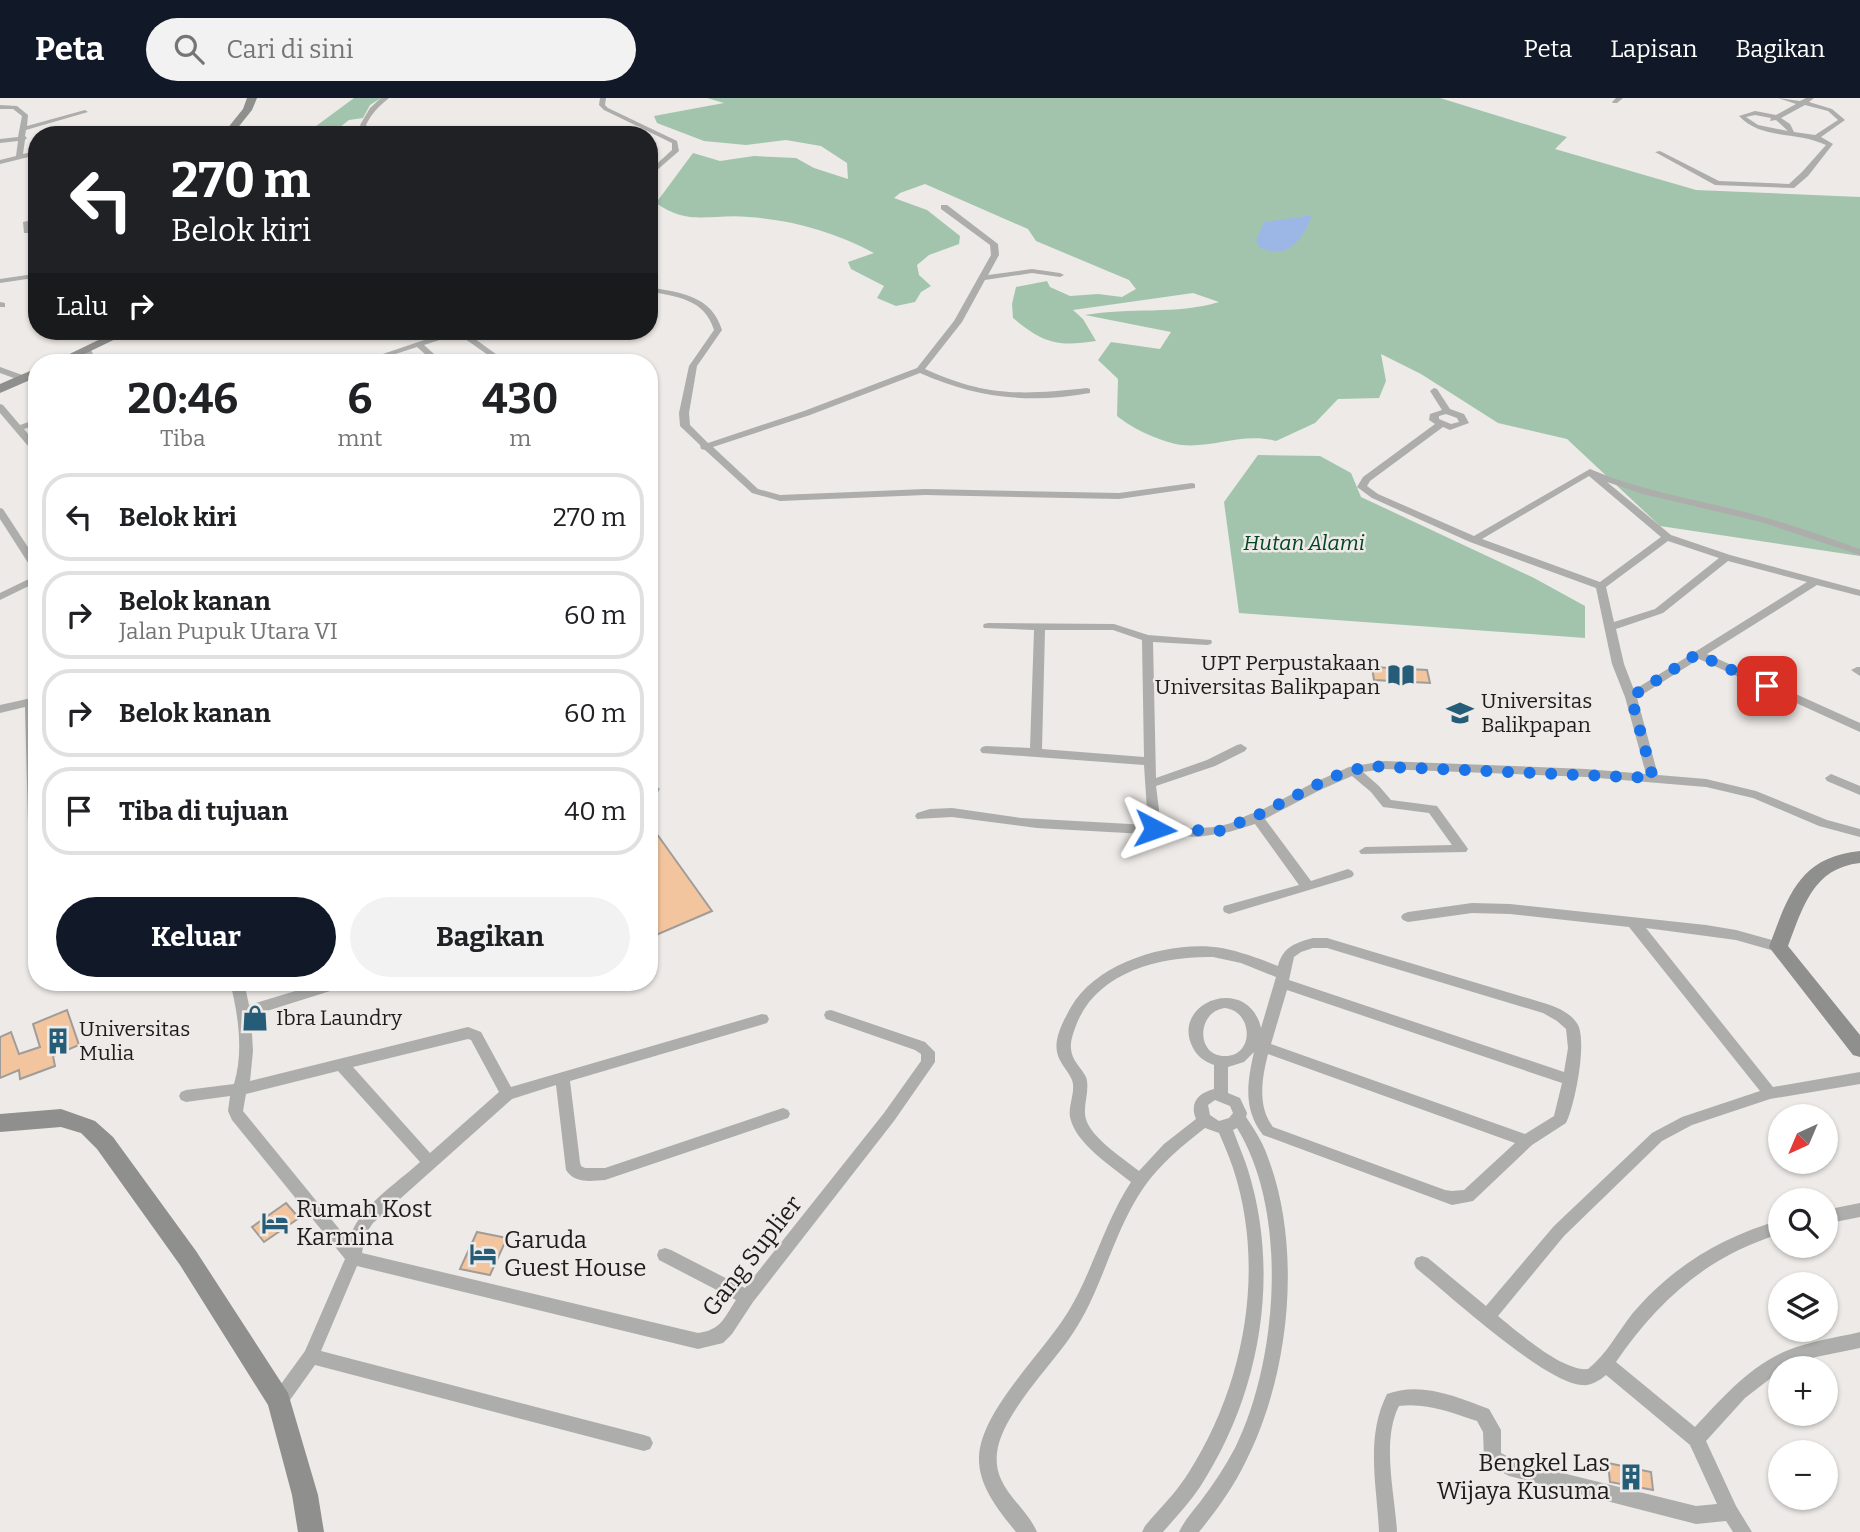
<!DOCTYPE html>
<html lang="id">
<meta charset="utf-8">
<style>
body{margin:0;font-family:Bitter,serif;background:#f2f2f2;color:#202124;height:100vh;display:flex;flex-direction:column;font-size:26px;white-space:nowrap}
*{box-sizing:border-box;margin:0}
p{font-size:23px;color:#757577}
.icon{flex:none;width:38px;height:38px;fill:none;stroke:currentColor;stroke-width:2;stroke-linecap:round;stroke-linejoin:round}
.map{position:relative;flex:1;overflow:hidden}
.side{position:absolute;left:28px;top:256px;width:630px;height:637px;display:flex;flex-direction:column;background:#fff;border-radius:28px;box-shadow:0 2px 5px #0004}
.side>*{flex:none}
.guide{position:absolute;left:28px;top:28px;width:630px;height:214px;border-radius:28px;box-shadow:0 2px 5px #0004;background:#202124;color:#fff;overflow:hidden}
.needle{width:46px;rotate:224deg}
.fabs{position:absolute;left:1768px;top:1006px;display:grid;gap:14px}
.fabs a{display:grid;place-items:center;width:70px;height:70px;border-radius:50%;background:#fff;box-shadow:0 2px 5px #0004;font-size:35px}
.pin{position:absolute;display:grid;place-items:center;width:60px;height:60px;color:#fff;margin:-30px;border-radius:14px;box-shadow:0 4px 10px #0006}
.me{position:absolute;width:77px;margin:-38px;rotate:94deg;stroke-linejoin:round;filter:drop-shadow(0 0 5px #0008)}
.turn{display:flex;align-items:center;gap:24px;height:147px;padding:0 28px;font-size:32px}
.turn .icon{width:91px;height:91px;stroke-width:2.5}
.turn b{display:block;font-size:49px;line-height:60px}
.then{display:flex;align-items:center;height:66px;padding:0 28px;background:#0003;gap:14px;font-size:26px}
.eta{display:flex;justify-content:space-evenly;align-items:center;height:119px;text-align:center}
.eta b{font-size:42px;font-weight:700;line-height:49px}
.button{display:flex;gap:14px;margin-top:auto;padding:14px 28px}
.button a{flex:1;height:80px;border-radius:42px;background:#111827;color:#fff;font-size:28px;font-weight:700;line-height:80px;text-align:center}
.button a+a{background:#f2f2f2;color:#202124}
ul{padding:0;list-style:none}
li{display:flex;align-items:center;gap:21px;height:88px;margin:0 14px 10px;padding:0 14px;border:4px solid #e0e0e0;border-radius:28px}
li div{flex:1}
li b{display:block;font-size:26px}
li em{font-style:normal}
header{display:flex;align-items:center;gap:42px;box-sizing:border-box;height:98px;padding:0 35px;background:#111827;color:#fff}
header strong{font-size:33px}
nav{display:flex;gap:38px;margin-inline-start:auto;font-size:24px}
.search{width:490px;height:63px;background:#f2f2f2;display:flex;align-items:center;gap:18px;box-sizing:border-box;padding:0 24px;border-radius:38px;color:#757577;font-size:26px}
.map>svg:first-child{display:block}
</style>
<header>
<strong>Peta</strong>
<div class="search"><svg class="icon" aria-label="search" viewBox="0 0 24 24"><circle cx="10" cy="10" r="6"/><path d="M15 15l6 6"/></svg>Cari di sini</div>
<nav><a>Peta</a><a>Lapisan</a><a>Bagikan</a></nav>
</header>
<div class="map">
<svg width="1860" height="1434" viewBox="0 0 1860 1434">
<rect width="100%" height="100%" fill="#edeae7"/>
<!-- green -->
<path fill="#a2c4ad" d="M354 0H381L370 7 363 20 349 22 330 37H304Z
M707 0H1440L1567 39 1555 51 1696 92 1860 99V458L1660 428 1567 341 1498 325 1421 276 1381 256 1386 283 1379 300 1338 301 1315 325 1276 343C1244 334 1214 350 1182 347 1163 345 1131 330 1117 318L1118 281 1098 262 1111 244 1160 251 1171 234 1085 217C1129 209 1177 217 1219 204L1193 195 1073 212 1083 221 1096 243C1057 249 1043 245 1013 220L1012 206 1016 189 1047 183 1050 189 1070 198 1098 196 1122 199 1136 191 1129 182 1036 143 1028 131 925 86 900 95 894 100 927 112 960 138 959 146 929 157 917 167 919 177 931 188 921 194 915 204 896 208 877 200 884 188 851 171 848 164 874 155C835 134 793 122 749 119 712 115 689 129 656 105L693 55 720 63 754 58 796 60 814 70 848 81 847 65 821 48 786 42 746 47 704 43 657 25 654 18 724 5Z
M1258 357 1320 358 1351 375 1361 399 1534 480 1585 508V540L1239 515 1224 404Z"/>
<!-- water -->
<path fill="#9cb7e6" d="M1312 117C1304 142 1286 163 1259 149L1256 142 1264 124Z"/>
<!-- building -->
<path fill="#f3c59e" stroke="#9f9c99" stroke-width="2" d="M1372 569 1427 572 1430 585 1374 582Z
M649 725 712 813 649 840Z
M67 912 79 947 53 958 55 968 20 981 19 972 0 980V939L11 934 19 956 40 949 33 926Z
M286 1105 299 1120 264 1144 252 1129Z
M477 1134 507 1140 490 1177 460 1171Z
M1608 1365 1651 1374 1653 1392 1610 1384Z"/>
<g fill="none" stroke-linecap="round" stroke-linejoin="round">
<!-- street -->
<path fill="#adadab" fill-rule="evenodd" d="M381 0H389C379 8 372 15 366 27L374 37H367L360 27 370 10Z
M600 0H606L605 7 608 10 677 43 679 53 649 79V73L672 52V45L604 12 599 7Z
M1616 0H1623L1617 5H1613L1612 4Z
M1778 0 1800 3 1806 0H1814L1809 4 1832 11 1845 22 1821 39 1833 46 1808 78 1794 90 1715 87 1655 54 1660 53 1719 83 1789 86 1802 74 1826 47C1798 33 1761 42 1739 18L1755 13 1776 17 1796 6ZM1805 7 1828 13 1838 22 1815 37 1794 34 1790 26 1781 20ZM1755 17 1771 20 1770 23 1776 22 1788 33 1758 27 1746 19Z
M0 7 17 8 28 17 27 28 85 12 88 14 26 32 25 38 27 40 25 42 23 56 37 53V57L0 66V62L16 58 18 43 0 45V41L18 39 22 18 13 11H0Z
M201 30H231L234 32 231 34H203L199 37H192Z
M941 107H947L998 146 999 157 988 177 1032 171 1060 175 1064 177 1060 179 1032 175 985 182 962 224 925 271C987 299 1021 297 1087 290L1090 291V295C1029 306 976 300 920 275L810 317 713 349 758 391 780 397 925 391 1119 395 1192 385 1195 386V390L1119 401 925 397 780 403 752 395 705 352 701 351 700 347 680 328 679 315 689 268 714 232C705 201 677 199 649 193V189C681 195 711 197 722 232L697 268 689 315 690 327 708 345 804 313 917 270 954 223 991 157 990 147 941 111Z
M37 121V125L30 127V135H24L23 124Z
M27 177 37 179V184L27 181 0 185V181Z
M0 204 5 205V209H0Z
M451 233H464L507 264H498L458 236 424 247 443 264H434L417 249 371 264H359Z
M84 250H90L97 264H89L83 252Z
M0 269 25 278 26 280 22 283 0 275Z
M1434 290 1437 291 1450 311 1464 316 1469 325 1450 332 1443 329 1370 383 1367 388 1378 396 1474 438 1590 371C1645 395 1708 403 1767 420 1798 429 1829 440 1860 451V457L1761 424 1643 396 1607 384 1671 437 1730 457 1860 492V498L1817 487 1707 556 1860 625V634L1699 561 1637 600 1658 677 1706 681 1756 693 1827 722 1860 731V739L1819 728 1753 700 1706 689 1586 679 1384 671 1363 674 1379 688 1391 702 1437 708 1466 748 1468 751 1466 754 1361 756 1359 753 1365 749 1452 747 1429 715 1383 709 1371 694 1352 678 1320 692 1265 721 1311 783 1348 771 1352 773 1354 776 1352 779 1229 816 1224 814 1223 811 1224 808 1299 787 1255 726 1229 734 1198 739 1037 730 952 719 917 721 915 718 917 715 930 711 952 710 1021 720 1148 727 1144 667 982 655 980 652 982 649 986 648 1030 650 1034 532 984 530 983 528 984 526 988 525 1114 526 1148 537 1211 542 1212 544 1211 546 1207 547 1153 544 1156 680 1207 662 1237 647 1241 646 1247 650 1245 653 1215 668 1156 688 1161 728C1183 730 1206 732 1228 726 1238 723 1248 715 1258 714L1311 686 1349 669 1384 663 1586 671 1646 676 1625 599 1612 566 1596 490 1470 444 1372 400 1357 389 1363 379 1435 326 1429 322 1430 316 1442 312 1430 293ZM1446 316 1457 320 1459 324 1451 326 1439 321V318ZM1589 378 1661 439 1600 484 1482 441ZM1668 443 1719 460 1655 511 1614 524 1606 489ZM1728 463 1807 484 1634 592 1624 566 1616 531 1663 515ZM1045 532H1113L1142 542 1144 659 1042 651Z
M0 306 3 307 20 327 37 321V327L24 331 37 347V356L34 355 0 315Z
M0 410 3 411 37 463V474L32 471 0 421Z
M37 477V484L0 502V495Z
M1857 569H1860V578L1851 572Z
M36 599 37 600V730L28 724 25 609 0 615V607Z
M1831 676 1860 688V697L1827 683 1825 680Z
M649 683 660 691 658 694H649Z
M1472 805 1510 806 1706 827 1736 832 1783 845 1785 849 1783 853 1778 854 1736 842 1646 830 1773 989 1860 974V986L1770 1001 1692 1027 1662 1043 1564 1138 1498 1218C1518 1234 1563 1274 1588 1271 1606 1257 1618 1234 1632 1216 1673 1168 1720 1140 1780 1122V1136C1707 1158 1658 1203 1616 1264L1695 1329C1722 1300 1749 1269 1786 1253 1810 1243 1835 1240 1860 1234V1250L1816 1259 1780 1270V1273L1745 1300 1706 1343 1736 1408 1752 1434H1733L1726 1423 1696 1426 1509 1378 1487 1366 1484 1360 1483 1334 1477 1323C1453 1315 1425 1304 1399 1308 1381 1343 1395 1396 1397 1434H1379C1377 1387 1365 1340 1387 1296 1420 1283 1458 1299 1489 1311L1501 1332V1355L1518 1364 1696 1408 1717 1406 1690 1347 1606 1277C1599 1283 1591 1288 1582 1287 1545 1285 1448 1196 1416 1170L1414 1165 1416 1160 1422 1158 1428 1160 1486 1208 1554 1128 1652 1035 1682 1019 1760 993 1629 829 1510 816 1472 815 1408 824 1403 822 1401 819 1403 816 1408 814Z
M1313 840H1327L1547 906C1559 910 1572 916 1578 927 1587 945 1575 1007 1566 1025L1532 1047 1473 1103 1452 1107 1263 1037C1243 1011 1247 985 1254 954L1244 964 1228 969V995L1240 1000 1247 1015 1246 1019C1254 1031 1262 1043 1267 1057 1303 1149 1290 1276 1246 1363 1234 1388 1217 1412 1199 1434H1179C1184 1423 1193 1413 1200 1404 1213 1387 1225 1369 1235 1350 1278 1263 1289 1114 1237 1030L1233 1032C1238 1046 1244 1059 1248 1072 1281 1178 1260 1297 1200 1389 1189 1405 1176 1419 1163 1434H1142L1145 1428C1160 1410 1177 1394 1189 1374 1245 1286 1266 1170 1233 1070 1229 1058 1224 1047 1219 1035L1205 1030C1183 1047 1160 1066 1144 1089 1112 1135 1103 1192 1071 1238 1050 1269 1001 1318 997 1355 993 1391 1025 1406 1037 1434H1016C999 1413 978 1388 979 1359 981 1312 1044 1254 1068 1214 1093 1173 1104 1125 1131 1084 1111 1068 1075 1045 1070 1019 1068 1008 1076 993 1072 982 1068 972 1059 965 1057 954 1054 939 1064 922 1071 909 1098 863 1172 842 1222 850 1242 854 1260 861 1278 868 1283 849 1295 845 1313 840ZM1313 850H1327L1543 915 1557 923 1566 931 1568 950 1564 974 1289 882 1294 859 1301 854ZM1213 859 1241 865 1276 879 1261 930C1248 875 1169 904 1193 950 1198 959 1204 963 1214 967V991C1199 995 1189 1004 1196 1021L1164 1046 1139 1073C1123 1060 1086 1037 1085 1016 1084 1005 1090 990 1086 979 1081 969 1072 963 1071 951 1070 943 1074 933 1077 925 1098 873 1162 858 1213 859ZM1287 892 1562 985 1554 1018 1525 1036 1271 946ZM1225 910C1253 913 1255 958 1225 958 1195 958 1197 913 1225 910ZM1268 956 1515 1045 1464 1092 1452 1093 1445 1092 1273 1029C1257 1008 1262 980 1268 956ZM1215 1002 1230 1008 1233 1015 1229 1020 1219 1023 1210 1017 1208 1007Z
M230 884H244L249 907 325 884H348L346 888 251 918 253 953 250 983 468 929 481 934 511 989 762 916 767 917 769 921 767 925 570 983 580 1064 581 1068 585 1070H605L783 1010 788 1012 790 1016 788 1020 605 1082C591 1083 575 1086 566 1072L556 987 512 1001 373 1125 365 1137 362 1155 698 1235C721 1232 724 1220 736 1202L659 1162 657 1157 659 1152 665 1150 671 1152 745 1190 884 1015 921 963V956L915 952 826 921 824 917 826 913 831 912 925 944 935 954V964L894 1023 753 1204 732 1236 723 1245 698 1251 357 1168 321 1253 644 1337 650 1339 653 1345 650 1351 644 1353 315 1267 285 1309 279 1311 273 1309 271 1303 273 1297 305 1253 345 1161 232 1022 228 1013 230 998 186 1004 181 1002 179 998 181 994 186 992 234 986C244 953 238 916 230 884ZM468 941 471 942 499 994 430 1055 353 969ZM338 973 420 1064C397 1085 355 1112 349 1143L243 1013 246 996Z
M1860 1105V1119L1825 1126V1112Z"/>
<!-- secondary -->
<path fill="#8f8f8d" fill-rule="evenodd" d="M247 0H257L252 12 232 37H222L243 11Z
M117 233H132L68 264H53Z
M37 270V279L0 295V286Z
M1860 753V765C1813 770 1803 809 1788 848L1860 937V959L1853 957 1769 849C1788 798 1799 759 1860 753Z
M61 1011 95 1023 113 1039 196 1153 288 1295 318 1397 324 1434H298L292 1397 268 1307 180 1167 97 1051 81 1035 61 1029 0 1034V1016Z"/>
</g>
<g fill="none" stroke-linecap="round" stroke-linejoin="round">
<!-- route -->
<path stroke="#1a73e8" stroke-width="12" stroke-dasharray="0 21.6" d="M1155 731 1219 733 1256 718 1332 679 1367 668 1653 680 1631 599 1697 556 1767 588"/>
</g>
<!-- icons -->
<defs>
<g id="library-bare" transform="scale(2.1)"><path d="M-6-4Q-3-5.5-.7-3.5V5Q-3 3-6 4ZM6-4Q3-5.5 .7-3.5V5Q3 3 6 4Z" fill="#255c77" stroke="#edeae7" stroke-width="2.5" paint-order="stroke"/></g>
<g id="university-bare" transform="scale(2.1)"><path d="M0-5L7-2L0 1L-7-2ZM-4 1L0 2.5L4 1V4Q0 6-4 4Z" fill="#255c77" stroke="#edeae7" stroke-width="2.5" paint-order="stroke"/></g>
<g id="shop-bare" transform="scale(2.1)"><path d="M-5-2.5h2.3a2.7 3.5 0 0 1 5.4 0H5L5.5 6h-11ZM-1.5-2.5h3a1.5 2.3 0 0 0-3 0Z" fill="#255c77" stroke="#edeae7" stroke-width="2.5" paint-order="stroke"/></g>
<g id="building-bare" transform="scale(2.1)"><path d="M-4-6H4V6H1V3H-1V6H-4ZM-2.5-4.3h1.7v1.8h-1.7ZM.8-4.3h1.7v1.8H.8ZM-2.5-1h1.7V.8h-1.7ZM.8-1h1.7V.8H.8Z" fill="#255c77" stroke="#edeae7" stroke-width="2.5" paint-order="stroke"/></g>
<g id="hotel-bare" transform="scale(2.1)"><path d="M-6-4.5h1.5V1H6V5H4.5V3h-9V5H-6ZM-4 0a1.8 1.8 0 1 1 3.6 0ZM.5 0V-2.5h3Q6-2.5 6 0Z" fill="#255c77" stroke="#edeae7" stroke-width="2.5" paint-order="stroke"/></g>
</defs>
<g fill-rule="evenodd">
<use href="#library-bare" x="1401" y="577"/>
<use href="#university-bare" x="1460" y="615"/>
<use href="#shop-bare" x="255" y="920"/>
<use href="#building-bare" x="58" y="943"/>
<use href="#hotel-bare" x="275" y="1125"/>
<use href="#hotel-bare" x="483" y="1156"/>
<use href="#building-bare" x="1631" y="1379"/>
</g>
<g text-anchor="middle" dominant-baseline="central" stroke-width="5" stroke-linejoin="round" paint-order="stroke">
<!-- park labels -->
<g font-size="21" font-style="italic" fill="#024525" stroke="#edeae7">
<text x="1304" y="445">Hutan Alami</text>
</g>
<!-- poi labels -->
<g font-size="21" fill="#1e1d1c" stroke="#edeae7" text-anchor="start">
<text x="1380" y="565" text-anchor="end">UPT Perpustakaan<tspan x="1380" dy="24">Universitas Balikpapan</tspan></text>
<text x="1481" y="603">Universitas<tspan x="1481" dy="24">Balikpapan</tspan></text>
<text x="276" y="920">Ibra Laundry</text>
<text x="79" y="931">Universitas<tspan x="79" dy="24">Mulia</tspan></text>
</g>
<!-- near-poi labels -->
<g font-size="24" fill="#1e1d1c" stroke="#edeae7" text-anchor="start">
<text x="296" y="1111">Rumah Kost<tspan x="296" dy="28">Karmina</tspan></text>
<text x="504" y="1142">Garuda<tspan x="504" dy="28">Guest House</tspan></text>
<text x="1610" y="1365" text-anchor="end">Bengkel Las<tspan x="1610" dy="28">Wijaya Kusuma</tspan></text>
</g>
<!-- near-street labels -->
<g font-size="24" fill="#1e1d1c" stroke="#edeae7">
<text transform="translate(752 1158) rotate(-52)">Gang Suplier</text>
</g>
</g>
</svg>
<div class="fabs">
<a><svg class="needle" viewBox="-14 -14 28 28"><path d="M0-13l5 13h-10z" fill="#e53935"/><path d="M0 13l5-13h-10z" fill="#757577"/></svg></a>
<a><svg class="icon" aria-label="search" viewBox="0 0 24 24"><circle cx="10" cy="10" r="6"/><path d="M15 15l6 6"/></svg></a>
<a><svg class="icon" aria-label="layers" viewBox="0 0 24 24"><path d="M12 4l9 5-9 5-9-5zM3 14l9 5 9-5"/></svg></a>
<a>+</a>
<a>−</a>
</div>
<div class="pin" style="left:1767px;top:588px;background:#d93025"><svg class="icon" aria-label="arrive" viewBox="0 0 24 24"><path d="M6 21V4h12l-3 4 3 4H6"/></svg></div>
<svg class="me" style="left:1155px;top:731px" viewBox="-20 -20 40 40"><path d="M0-17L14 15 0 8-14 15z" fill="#1a73e8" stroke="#fff" stroke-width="4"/></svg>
<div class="guide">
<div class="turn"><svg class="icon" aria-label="left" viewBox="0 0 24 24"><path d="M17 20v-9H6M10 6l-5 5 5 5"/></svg><div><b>270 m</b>Belok kiri</div></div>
<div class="then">Lalu<svg class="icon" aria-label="right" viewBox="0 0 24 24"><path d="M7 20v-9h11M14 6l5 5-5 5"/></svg></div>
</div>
<section class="side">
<div class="eta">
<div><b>20:46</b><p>Tiba</p></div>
<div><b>6</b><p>mnt</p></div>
<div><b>430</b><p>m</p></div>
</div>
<ul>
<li><svg class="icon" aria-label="left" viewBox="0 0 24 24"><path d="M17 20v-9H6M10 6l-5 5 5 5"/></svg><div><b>Belok kiri</b></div><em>270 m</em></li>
<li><svg class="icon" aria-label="right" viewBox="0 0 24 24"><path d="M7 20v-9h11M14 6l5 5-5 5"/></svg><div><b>Belok kanan</b><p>Jalan Pupuk Utara VI</p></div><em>60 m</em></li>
<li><svg class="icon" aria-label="right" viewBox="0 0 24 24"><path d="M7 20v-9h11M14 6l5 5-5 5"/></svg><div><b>Belok kanan</b></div><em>60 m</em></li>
<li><svg class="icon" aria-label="arrive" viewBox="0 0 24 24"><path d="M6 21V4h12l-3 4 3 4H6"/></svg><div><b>Tiba di tujuan</b></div><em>40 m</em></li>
</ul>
<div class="button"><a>Keluar</a><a>Bagikan</a></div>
</section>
</div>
